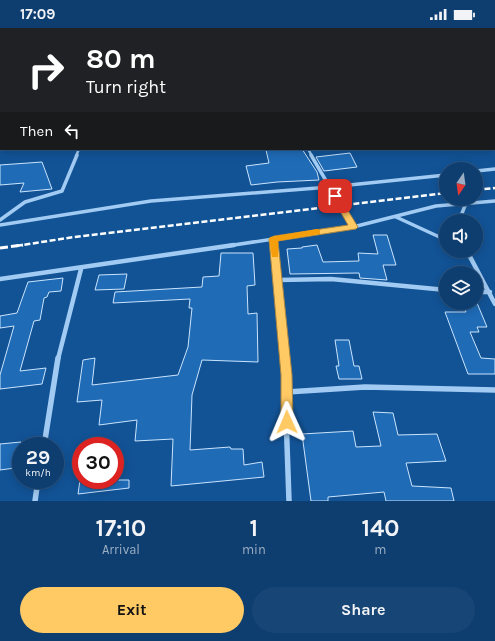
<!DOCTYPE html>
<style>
body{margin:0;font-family:Karla,sans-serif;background:#174575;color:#f1f3f6;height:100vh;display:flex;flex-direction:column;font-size:15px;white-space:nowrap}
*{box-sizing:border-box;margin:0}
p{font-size:13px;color:#9baec3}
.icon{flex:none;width:22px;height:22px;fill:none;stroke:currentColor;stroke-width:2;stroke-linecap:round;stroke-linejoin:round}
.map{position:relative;height:473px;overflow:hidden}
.panel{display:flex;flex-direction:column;background:#0e3e70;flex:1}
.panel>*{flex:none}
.banner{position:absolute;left:0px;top:0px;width:495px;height:122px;box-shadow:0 2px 10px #0003,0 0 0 1px #2e5783;background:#202124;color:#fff;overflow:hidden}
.needle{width:26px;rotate:193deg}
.tools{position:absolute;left:439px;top:134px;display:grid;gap:8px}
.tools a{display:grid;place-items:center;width:44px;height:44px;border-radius:50%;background:#0e3e70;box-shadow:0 2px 10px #0003,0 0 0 1px #2e5783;font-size:20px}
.speed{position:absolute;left:12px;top:409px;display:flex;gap:8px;font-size:20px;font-weight:700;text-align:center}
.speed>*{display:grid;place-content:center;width:52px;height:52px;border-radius:50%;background:#0e3e70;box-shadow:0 2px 10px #0003,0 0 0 1px #2e5783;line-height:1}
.speed small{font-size:10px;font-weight:400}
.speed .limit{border:6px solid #d22;background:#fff;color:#111}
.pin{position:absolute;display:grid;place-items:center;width:34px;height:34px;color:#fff;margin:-17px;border-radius:8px;box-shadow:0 2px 6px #0006}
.me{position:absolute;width:44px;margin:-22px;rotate:359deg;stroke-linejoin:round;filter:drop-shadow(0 0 3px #0008)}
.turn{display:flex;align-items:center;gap:14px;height:84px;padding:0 20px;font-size:18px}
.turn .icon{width:52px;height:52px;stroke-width:2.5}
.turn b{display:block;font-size:28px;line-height:34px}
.then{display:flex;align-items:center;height:38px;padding:0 20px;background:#0003;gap:8px;font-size:15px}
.eta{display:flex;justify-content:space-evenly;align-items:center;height:68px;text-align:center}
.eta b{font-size:24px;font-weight:700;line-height:28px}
.button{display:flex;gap:8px;margin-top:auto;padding:8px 20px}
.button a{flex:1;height:46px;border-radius:24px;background:#ffc964;color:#111;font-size:16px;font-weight:700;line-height:46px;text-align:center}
.button a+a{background:#174575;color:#f1f3f6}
.status{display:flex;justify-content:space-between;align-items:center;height:28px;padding:0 20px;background:#0e3e70;direction:ltr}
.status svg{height:11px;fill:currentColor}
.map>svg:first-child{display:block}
</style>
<div class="status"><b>17:09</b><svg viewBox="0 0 49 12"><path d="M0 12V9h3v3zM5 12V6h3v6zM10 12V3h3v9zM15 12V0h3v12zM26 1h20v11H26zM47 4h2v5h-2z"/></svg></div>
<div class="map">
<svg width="495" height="473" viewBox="0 0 495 473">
<rect width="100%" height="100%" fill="#125396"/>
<!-- building -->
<path fill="#1f6bb6" stroke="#cae4fd" d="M302 121 317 144 319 152 277 154 251 157 246 138 269 135 266 122Z
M350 125 357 139 324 143 316 129Z
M42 134 52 161 20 164 24 155 0 157V137Z
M373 207H387L396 237H383L387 252 360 250 359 245 290 246 287 221 302 220V219L317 217 323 234 359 233 358 225 378 226Z
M221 225H253L255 257 247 258 248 286 257 285 258 334 202 332 192 367 190 422 230 419 231 421H243L244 437 262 434 264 449 171 458 173 411 135 413 137 392 99 397 102 372 77 374 83 332 95 330 92 357 178 347 188 319 192 280H189L190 271 113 275 115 264 202 259 203 249 219 248Z
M127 246 124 261 95 262 99 247Z
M63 250 61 263 49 264 47 269 44 270 40 292 34 293 20 343 46 340 42 356 0 361V347L14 298 0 300V288L17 285 28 254Z
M462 275H477L487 299H477L479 304H470L481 330 495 331V346H468L445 284H466Z
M335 312H349L354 338H359L362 351H339L336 338H339Z
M373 384 393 385 398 407 437 406 446 433 406 435 412 458 451 460 454 473H386L384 464 328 469V473H311L302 406 353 403 356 419 381 418Z
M21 414 15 440 0 442V416Z
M80 452H129V460L78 466Z"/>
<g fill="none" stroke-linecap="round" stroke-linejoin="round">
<!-- minor-far3 -->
<path stroke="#a2cbf3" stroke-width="2.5" d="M308 121 312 128
M76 128 79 121"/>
<!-- minor-far2 -->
<path stroke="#a2cbf3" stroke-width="3.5" d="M311 127 353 199
M476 143 495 141
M396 189 446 212
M0 192 25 174 62 163 77 127
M459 193 466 175
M0 197 151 173 330 159 446 147
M274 211 275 218
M227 218 353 199 436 178 495 173"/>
<!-- minor-far1 -->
<path stroke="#a2cbf3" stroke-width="4.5" d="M274 217 285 331
M467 223 495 276
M0 251 234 217
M278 252 331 251 446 262
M476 264H490
M58 331 81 241"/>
<!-- minor -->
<path stroke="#a2cbf3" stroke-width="5.5" d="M284 330 289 473
M287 364 365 359 495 362
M44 418 58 330
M35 473 38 452"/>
<!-- rail-far1 -->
<path stroke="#fff" stroke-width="2.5" stroke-dasharray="6 2.5" stroke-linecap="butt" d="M476 162 495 160
M16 218 74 209 446 165"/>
<!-- rail -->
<path stroke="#fff" stroke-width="3" stroke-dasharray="8 3" stroke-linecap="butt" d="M0 220 23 217"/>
</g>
<!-- route -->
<path fill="#ffc964" stroke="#a68341" d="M332 166H338L358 199 356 201 278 213 292 347 293 394 291 399 287 401 283 399 281 394V347L269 211 274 208 348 197 331 168Z"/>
<!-- slow -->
<path fill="#f59e0b" d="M317 201 320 202V206L278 213V229H272L269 211 270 209Z"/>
</svg>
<div class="tools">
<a><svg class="needle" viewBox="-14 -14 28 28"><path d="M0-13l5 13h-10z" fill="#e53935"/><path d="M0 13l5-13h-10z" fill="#9baec3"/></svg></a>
<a><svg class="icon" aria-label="sound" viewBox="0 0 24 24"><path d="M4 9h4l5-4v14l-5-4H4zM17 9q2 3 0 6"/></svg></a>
<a><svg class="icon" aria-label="layers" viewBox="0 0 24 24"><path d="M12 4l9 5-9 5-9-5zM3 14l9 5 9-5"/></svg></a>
</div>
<div class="speed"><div>29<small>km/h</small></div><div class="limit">30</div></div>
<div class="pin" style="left:335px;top:168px;background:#d93025"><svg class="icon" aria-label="arrive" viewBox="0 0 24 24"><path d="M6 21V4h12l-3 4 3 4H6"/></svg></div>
<svg class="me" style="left:287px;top:394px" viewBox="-20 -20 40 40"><path d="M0-17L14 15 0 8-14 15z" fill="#ffc964" stroke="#fff" stroke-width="4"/></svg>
<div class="banner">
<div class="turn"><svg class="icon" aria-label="right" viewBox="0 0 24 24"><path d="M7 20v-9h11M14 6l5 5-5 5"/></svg><div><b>80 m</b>Turn right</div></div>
<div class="then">Then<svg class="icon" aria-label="left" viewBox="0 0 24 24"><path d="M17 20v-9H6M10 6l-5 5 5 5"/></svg></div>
</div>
</div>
<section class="panel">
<div class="eta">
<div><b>17:10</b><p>Arrival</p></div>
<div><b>1</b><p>min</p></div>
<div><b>140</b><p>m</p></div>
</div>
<div class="button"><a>Exit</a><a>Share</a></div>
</section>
